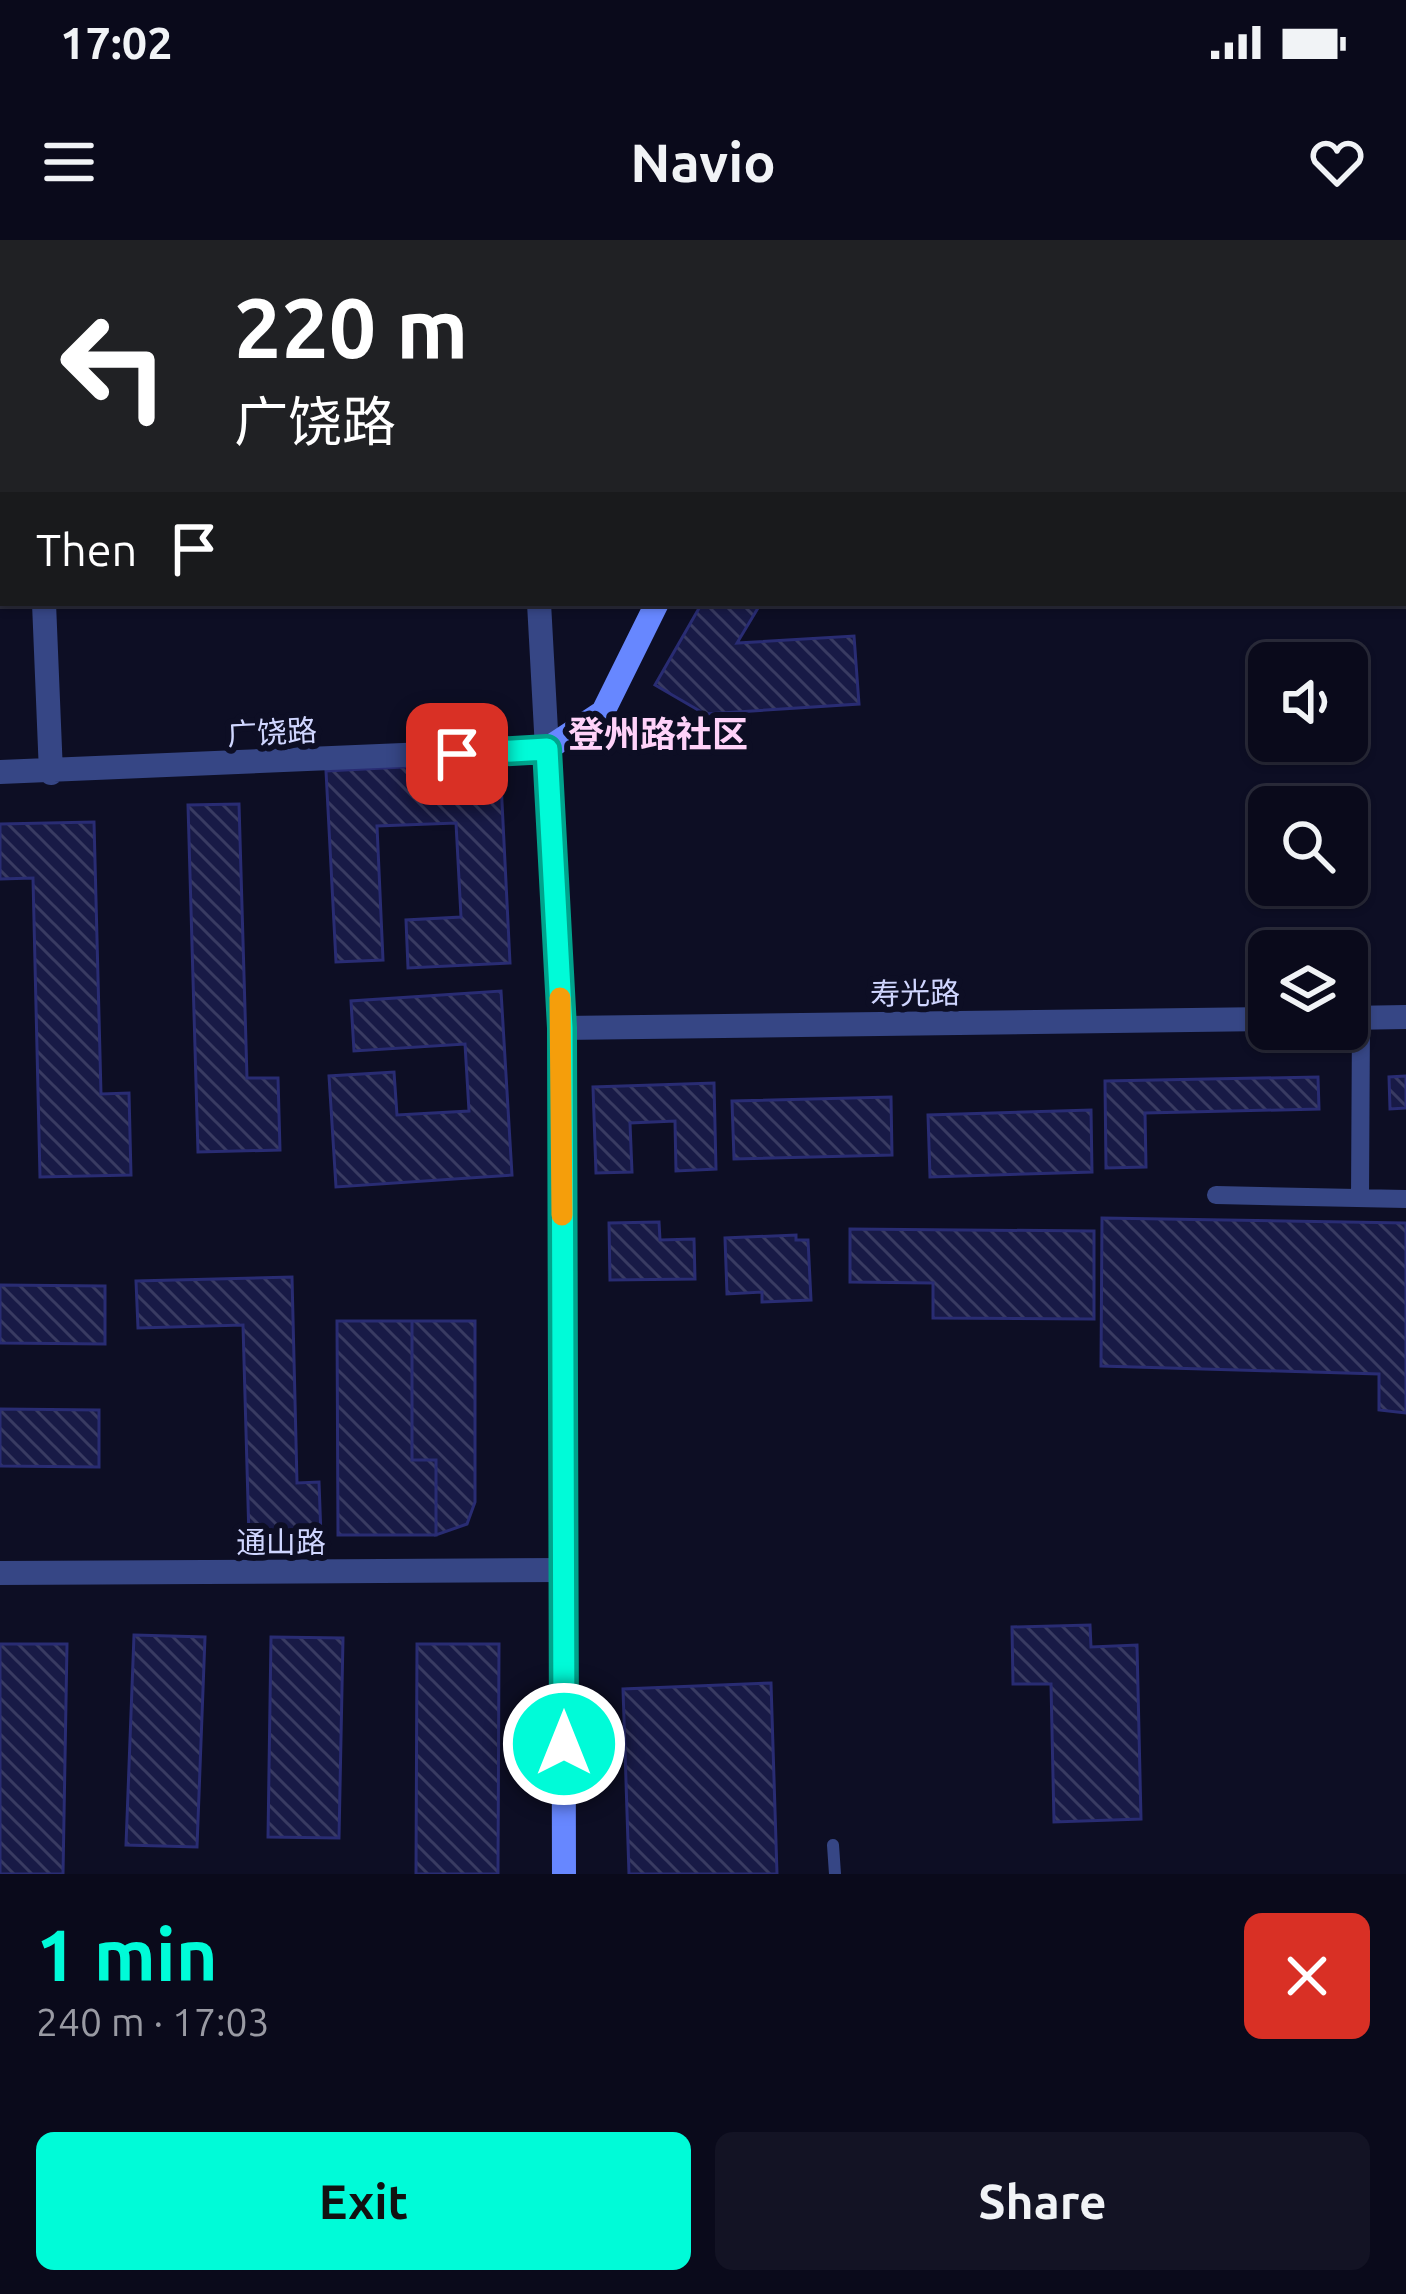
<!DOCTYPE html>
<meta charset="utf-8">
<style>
body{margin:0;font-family:Ubuntu,"Noto Sans SC",sans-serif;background:#131324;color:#f1f3f6;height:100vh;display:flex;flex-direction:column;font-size:45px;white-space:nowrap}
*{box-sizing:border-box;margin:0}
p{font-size:39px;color:#999aa3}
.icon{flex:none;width:66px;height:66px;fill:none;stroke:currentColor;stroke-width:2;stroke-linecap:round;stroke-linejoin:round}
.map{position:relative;height:1634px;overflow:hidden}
.drawer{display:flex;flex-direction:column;background:#0a0a1b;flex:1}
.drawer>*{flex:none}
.hud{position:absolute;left:0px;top:0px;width:1407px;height:366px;box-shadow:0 3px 9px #0004,0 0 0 3px #2a2b3a;background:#202124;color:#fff;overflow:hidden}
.tools{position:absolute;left:1248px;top:402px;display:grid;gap:24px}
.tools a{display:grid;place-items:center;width:120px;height:120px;border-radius:18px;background:#0a0a1b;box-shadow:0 3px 9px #0004,0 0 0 3px #2a2b3a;font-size:60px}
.pin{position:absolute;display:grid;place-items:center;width:102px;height:102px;color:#fff;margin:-51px;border-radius:24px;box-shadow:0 6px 18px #0006}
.me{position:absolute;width:132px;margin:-66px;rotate:0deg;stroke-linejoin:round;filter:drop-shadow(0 0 9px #0008)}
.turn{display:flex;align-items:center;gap:42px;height:252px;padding:0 36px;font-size:54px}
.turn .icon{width:156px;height:156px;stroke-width:2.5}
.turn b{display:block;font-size:84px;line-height:102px}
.then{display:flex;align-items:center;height:114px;padding:0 36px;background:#0003;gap:24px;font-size:45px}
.round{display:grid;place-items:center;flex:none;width:126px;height:126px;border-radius:18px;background:#131324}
.head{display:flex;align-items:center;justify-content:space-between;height:204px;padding:0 36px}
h1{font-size:72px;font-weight:700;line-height:90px;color:#00fbd8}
.button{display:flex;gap:24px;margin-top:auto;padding:24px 36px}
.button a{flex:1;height:138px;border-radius:18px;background:#00fbd8;color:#111;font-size:48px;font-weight:700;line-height:138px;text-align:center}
.button a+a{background:#131324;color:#f1f3f6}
.status{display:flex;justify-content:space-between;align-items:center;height:84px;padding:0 60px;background:#0a0a1b;direction:ltr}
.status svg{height:33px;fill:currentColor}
header{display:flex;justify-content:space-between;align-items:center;height:156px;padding:0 36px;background:#0a0a1b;font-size:54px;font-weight:700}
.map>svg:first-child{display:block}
</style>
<div class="status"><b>17:02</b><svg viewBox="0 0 49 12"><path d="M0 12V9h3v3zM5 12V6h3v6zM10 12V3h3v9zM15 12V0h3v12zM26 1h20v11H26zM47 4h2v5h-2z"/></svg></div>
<header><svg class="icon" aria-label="menu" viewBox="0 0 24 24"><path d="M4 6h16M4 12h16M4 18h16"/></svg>Navio<svg class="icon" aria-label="heart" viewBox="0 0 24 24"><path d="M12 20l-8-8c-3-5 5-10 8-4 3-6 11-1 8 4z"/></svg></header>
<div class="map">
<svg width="1406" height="1634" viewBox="0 0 1406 1634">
<defs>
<pattern id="building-back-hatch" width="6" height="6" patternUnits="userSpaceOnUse" patternTransform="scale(3)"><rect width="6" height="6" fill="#181a46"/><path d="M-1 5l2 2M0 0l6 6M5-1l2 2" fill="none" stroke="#393b62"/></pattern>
</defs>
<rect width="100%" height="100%" fill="#0d0e24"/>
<!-- building -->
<path fill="url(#building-back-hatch)" stroke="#292c73" stroke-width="3" d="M702 363H761L737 403 854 396 859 464 705 474 655 445Z
M500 522 510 723 408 728 406 680 461 677 456 583 377 586 383 720 336 722 326 531Z
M239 564 247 838H278L280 910 198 912 188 565Z
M94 582 101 854 129 853 131 935 40 937 33 638 0 639V584Z
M501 751 512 935 336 947 329 836 394 832 397 875 469 871 465 804 354 811 351 761Z
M1406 836V868L1390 869 1389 837Z
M1318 837 1319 869 1145 873 1146 927 1106 928 1105 841Z
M714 843 716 929 676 931 675 881 630 883 632 932 596 933 593 847Z
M891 857 892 915 734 919 732 861Z
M1091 870 1092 932 930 937 928 875Z
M1102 978 1406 983V1173L1379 1170V1134L1101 1126Z
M659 982 660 1000 694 999 695 1039 610 1040 609 983Z
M850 989 1094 991V1079L933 1078V1043L850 1042Z
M796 995V1000H808L811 1060 762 1062V1052L727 1054 725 998Z
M292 1037 297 1243 319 1242 321 1296 249 1298 243 1085 138 1088 136 1041Z
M0 1045 105 1046V1104L0 1103Z
M337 1081H412V1220H436V1295H338Z
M412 1081H475V1262L467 1284 436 1295V1220H412Z
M0 1169 99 1170V1227L0 1226Z
M1090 1385 1091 1407 1137 1405 1141 1579 1054 1582 1051 1444H1013L1012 1387Z
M134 1395 205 1397 197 1607 126 1605Z
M271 1397 343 1398 339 1598 268 1597Z
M0 1404H67L63 1634H0Z
M417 1404H499L498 1634H416Z
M771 1443 777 1634H629L623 1449Z"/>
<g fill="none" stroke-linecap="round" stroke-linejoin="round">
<!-- minor-tunnel -->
<path stroke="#2a2c45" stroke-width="24" stroke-dasharray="24 12" stroke-linecap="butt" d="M0 208H3"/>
<!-- service -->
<path stroke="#364685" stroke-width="12" d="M833 1605 835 1634"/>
<!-- pedestrian -->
<path stroke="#364685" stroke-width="18" d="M1216 955 1406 959
M1360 957 1361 778"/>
<!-- minor -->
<path stroke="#364685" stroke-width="24" d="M28 0V3
M44 363 51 533
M0 532 547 509
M1347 778 1406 777
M562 788 1269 779
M0 1333 563 1330"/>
<!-- tertiary -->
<path stroke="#364685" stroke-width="24" d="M516 0 517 3
M539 363 547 509"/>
<!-- secondary -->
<path stroke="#6787ff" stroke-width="24" d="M953 3 958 0
M564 1634 562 788 547 509 603 472 657 363"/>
</g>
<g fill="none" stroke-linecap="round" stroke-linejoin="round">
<!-- route casing -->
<g stroke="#00a38c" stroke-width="30">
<path id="route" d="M457 514 547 509 562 788 564 1504"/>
</g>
<!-- route -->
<use href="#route" stroke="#00fbd8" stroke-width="21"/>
<!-- slow -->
<path stroke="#f59e0b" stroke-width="21" d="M560 758 562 975"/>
</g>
<g text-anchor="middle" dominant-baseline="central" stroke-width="12" stroke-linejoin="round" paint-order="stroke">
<!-- street labels -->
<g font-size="30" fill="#d0d6ff" stroke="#0d0e24">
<text transform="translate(272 492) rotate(-3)">广饶路</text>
<text transform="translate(915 753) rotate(-1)">寿光路</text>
<text x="281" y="1302">通山路</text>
</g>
<!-- quarter labels -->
<g font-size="36" font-weight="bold" fill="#ffd2f9" stroke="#0d0e24">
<text x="658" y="493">登州路社区</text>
</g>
</g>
</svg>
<div class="tools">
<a><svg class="icon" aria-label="sound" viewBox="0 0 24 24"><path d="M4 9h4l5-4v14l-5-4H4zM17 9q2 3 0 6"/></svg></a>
<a><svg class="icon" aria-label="search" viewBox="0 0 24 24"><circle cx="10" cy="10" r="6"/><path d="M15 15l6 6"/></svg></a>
<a><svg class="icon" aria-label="layers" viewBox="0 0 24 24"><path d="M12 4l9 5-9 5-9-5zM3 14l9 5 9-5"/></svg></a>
</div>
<div class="pin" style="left:457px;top:514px;background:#d93025"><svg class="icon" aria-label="arrive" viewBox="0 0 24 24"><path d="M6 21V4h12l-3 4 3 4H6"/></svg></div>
<svg class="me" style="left:564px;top:1504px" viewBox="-20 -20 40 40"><circle r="17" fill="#00fbd8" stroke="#fff" stroke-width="3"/><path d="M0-11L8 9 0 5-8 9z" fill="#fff"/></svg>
<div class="hud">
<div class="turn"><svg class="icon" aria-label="left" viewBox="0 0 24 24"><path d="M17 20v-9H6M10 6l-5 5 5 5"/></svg><div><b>220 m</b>广饶路</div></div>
<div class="then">Then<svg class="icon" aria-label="arrive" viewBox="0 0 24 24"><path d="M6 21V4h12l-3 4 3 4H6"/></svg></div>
</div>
</div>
<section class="drawer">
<div class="head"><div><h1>1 min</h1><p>240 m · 17:03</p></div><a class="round" style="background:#d93025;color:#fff"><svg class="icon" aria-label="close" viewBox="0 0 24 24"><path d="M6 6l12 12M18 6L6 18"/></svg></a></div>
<div class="button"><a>Exit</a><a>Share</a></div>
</section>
